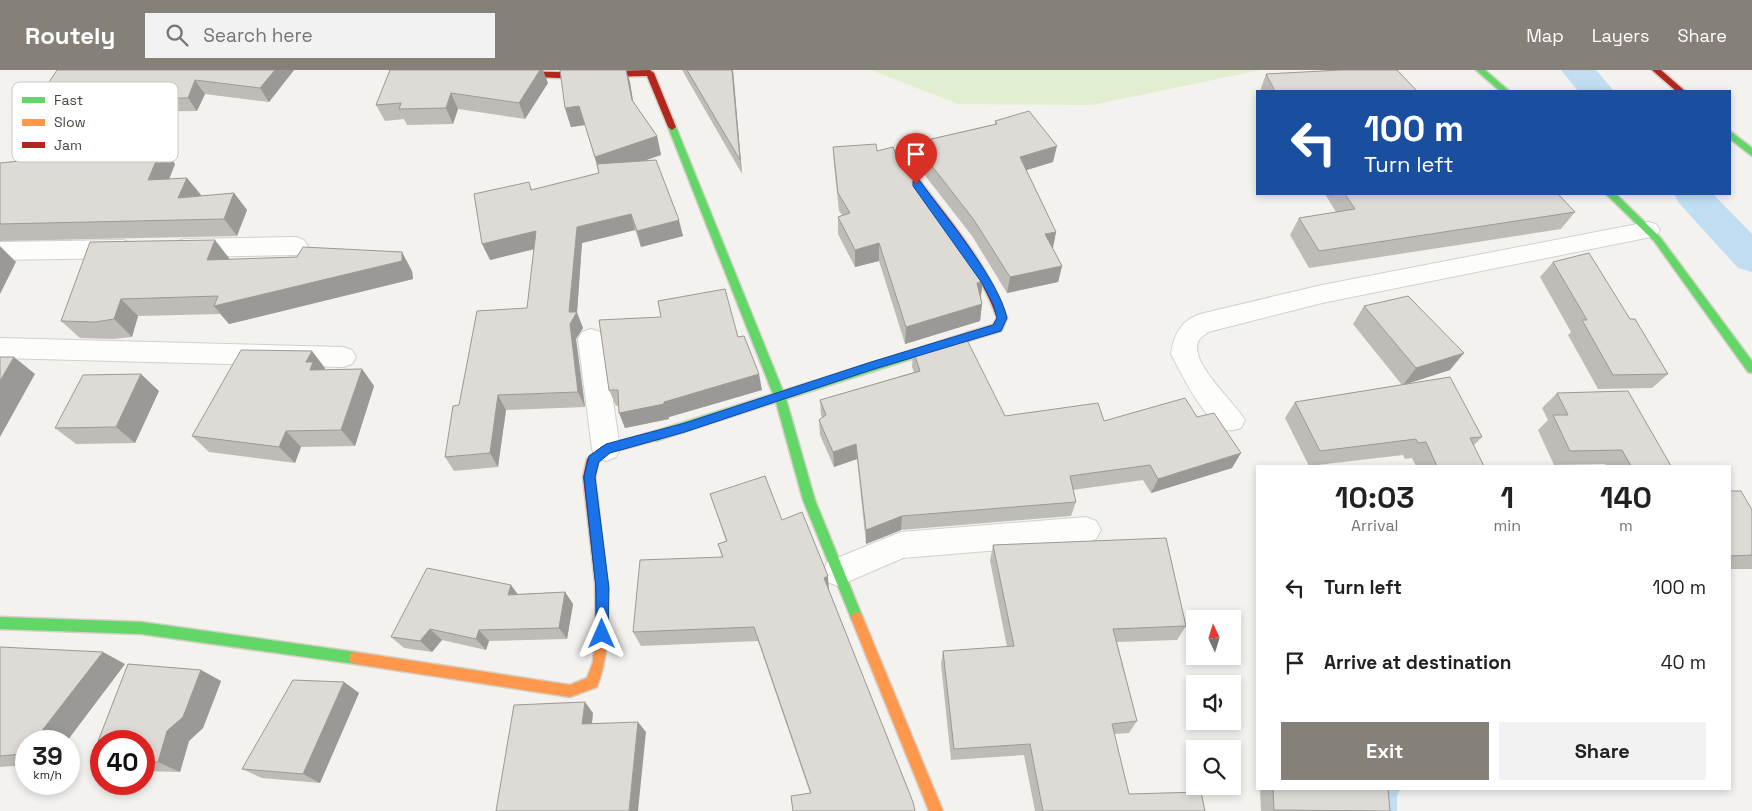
<!DOCTYPE html>
<style>
body{margin:0;font-family:"Space Grotesk",sans-serif;background:#f2f2f2;color:#202124;height:100vh;display:flex;flex-direction:column;font-size:19px;white-space:nowrap}
*{box-sizing:border-box;margin:0}
p{font-size:16px;color:#757577}
.icon{flex:none;width:28px;height:28px;fill:none;stroke:currentColor;stroke-width:2;stroke-linecap:round;stroke-linejoin:round}
.map{position:relative;flex:1;overflow:hidden}
.drawer{position:absolute;left:1256px;top:395px;width:475px;height:325px;display:flex;flex-direction:column;background:#fff;border-radius:0px;box-shadow:0 2px 8px #0003}
.drawer>*{flex:none}
.banner{position:absolute;left:1256px;top:20px;width:475px;height:105px;border-radius:0px;box-shadow:0 2px 8px #0003;background:#1a4fa0;color:#fff;overflow:hidden}
.needle{width:32px;rotate:356deg}
.fabs{position:absolute;left:1186px;top:540px;display:grid;gap:10px}
.fabs a{display:grid;place-items:center;width:55px;height:55px;border-radius:0px;background:#fff;box-shadow:0 2px 8px #0003;font-size:25px}
.speed{position:absolute;left:15px;top:660px;display:flex;gap:10px;font-size:25px;font-weight:700;text-align:center}
.speed>*{display:grid;place-content:center;width:65px;height:65px;border-radius:50%;background:#fff;box-shadow:0 2px 8px #0003;line-height:1}
.speed small{font-size:12px;font-weight:400}
.speed .limit{border:8px solid #d22;background:#fff;color:#111}
.pin{position:absolute;display:grid;place-items:center;width:42px;height:42px;color:#fff;margin:-51px -21px;border-radius:50% 50% 50% 0;rotate:-45deg;box-shadow:0 0 5px #0007}
.pin .icon{rotate:45deg}
.me{position:absolute;width:55px;margin:-28px;rotate:0deg;stroke-linejoin:round;filter:drop-shadow(0 0 4px #0008)}
.turn{display:flex;align-items:center;gap:18px;height:105px;padding:0 25px;font-size:22px}
.turn .icon{width:65px;height:65px;stroke-width:2.5}
.turn b{display:block;font-size:35px;line-height:42px}
.eta{display:flex;justify-content:space-evenly;align-items:center;height:85px;text-align:center}
.eta b{font-size:30px;font-weight:700;line-height:35px}
.action{display:flex;gap:10px;margin-top:auto;padding:10px 25px}
.action a{flex:1;height:58px;border-radius:0px;background:#868178;color:#fff;font-size:20px;font-weight:700;line-height:58px;text-align:center}
.action a+a{background:#f2f2f2;color:#202124}
ul{padding:0;list-style:none}
li{display:flex;align-items:center;gap:15px;height:75px;padding:0 25px}
li div{flex:1}
li b{display:block;font-size:19px}
li em{font-style:normal}
header{display:flex;align-items:center;gap:30px;box-sizing:border-box;height:70px;padding:0 25px;background:#868178;color:#fff}
header strong{font-size:24px}
nav{display:flex;gap:28px;margin-inline-start:auto;font-size:18px}
.search{width:350px;height:45px;background:#f2f2f2;display:flex;align-items:center;gap:12px;box-sizing:border-box;padding:0 18px;border-radius:0px;color:#757577;font-size:19px}
.map>svg:first-child{display:block}
</style>
<header>
<strong>Routely</strong>
<div class="search"><svg class="icon" aria-label="search" viewBox="0 0 24 24"><circle cx="10" cy="10" r="6"/><path d="M15 15l6 6"/></svg>Search here</div>
<nav><a>Map</a><a>Layers</a><a>Share</a></nav>
</header>
<div class="map">
<svg width="1752" height="741" viewBox="0 0 1752 741">
<rect width="100%" height="100%" fill="#f4f2ee"/>
<!-- green -->
<path fill="#e1eecf" d="M871 0H1261L1092 35 958 34Z"/>
<g fill="none" stroke-linecap="round" stroke-linejoin="round">
<!-- stream -->
<path fill="#c0ddf1" fill-rule="evenodd" d="M1384 719H1400L1397 727V741H1381V727Z"/>
<!-- canal -->
<path fill="#c0ddf1" fill-rule="evenodd" d="M1561 0H1596L1614 21H1578Z
M1674 124H1713L1752 164V202L1738 198 1679 133Z"/>
<!-- street casing -->
<g stroke="#d2d0cb" stroke-width="2">
<path id="street" d="M1648 152 1656 154 1660 160 1656 166 1322 233 1208 262C1206 264 1201 267 1199 270 1187 292 1235 332 1245 350L1241 358C1234 360 1229 362 1222 358 1202 346 1182 305 1171 284 1174 265 1180 251 1200 244L1322 215Z
M296 167 304 170 308 176 304 182 296 185 184 187 176 184 172 178 176 172 184 169Z
M123 170 131 173 135 179 131 185 123 188 0 190V172Z
M591 259 600 262 604 269 620 379 616 387 606 391 596 387 592 379 578 269 582 262Z
M0 268 343 277 352 280 356 287 352 294 343 297 0 288Z
M1086 447 1096 451 1101 460 1096 469 1086 473 903 488 838 516 827 512 823 502 827 492 901 462Z"/>
</g>
<!-- fast casing -->
<g stroke="#d3cfc5" stroke-width="3">
<path id="fast" d="M1476 0H1485L1509 21H1500Z
M672 54 676 57 783 321 970 262 975 266 974 269 786 329 815 430 863 548 861 552 857 554 853 552 851 548 803 430 776 332 656 371 652 369 650 366 652 363 656 361 773 324 668 57Z
M1730 61 1752 78V86L1730 69Z
M1606 124H1616L1660 167 1752 291V303L1748 302 1654 171Z
M0 547 141 552 355 582 360 584 361 588 360 592 355 594 141 564 0 559Z"/>
</g>
<!-- slow casing -->
<g stroke="#d3cfc5" stroke-width="3">
<path id="slow" d="M857 542 861 544 863 548 943 741H929L851 548 853 544Z
M602 549 606 551 608 555C607 577 605 596 597 617L570 627 355 594 350 592 349 588 350 584 355 582 570 615 587 608 593 592 596 555 598 551Z"/>
</g>
<!-- jam casing -->
<g stroke="#d3cfc5" stroke-width="3">
<path id="jam" d="M457 0 558 2 650 0 654 3 676 57 672 60 668 57 647 6 558 8 461 3Z
M1652 0H1661L1685 21H1676Z
M905 94 908 95C944 144 987 190 1007 248L1001 261 970 270 966 269 965 266 966 263 993 255 997 248C977 192 936 147 902 99L900 97Z
M656 361 660 363 662 366 660 369 609 383 598 392 595 407 607 512 608 555 606 559 602 561 598 559 596 555 595 512 583 407 587 389 602 376Z"/>
</g>
<!-- street -->
<use href="#street" fill="#fdfdfc" fill-rule="evenodd"/>
<!-- fast -->
<use href="#fast" fill="#63d668" fill-rule="evenodd"/>
<!-- slow -->
<use href="#slow" fill="#ff974d" fill-rule="evenodd"/>
<!-- jam -->
<use href="#jam" fill="#b3261e" fill-rule="evenodd"/>
</g>
<!-- wall -->
<path fill="#bfbcb8" d="M57 0H294L269 32 205 24 197 41 50 43 38 29Z
M390 0 548 13 525 49 458 39 453 54 407 55 404 49 385 51 376 35Z
M682 0H733L742 104Z
M1324 0H1397L1417 21H1260L1266 4 1325 1Z
M630 12 633 32 657 66 661 85 642 91 683 166 641 177 635 160 582 173 577 242 583 258 576 269 585 337 506 340 498 397 454 401 445 387 459 335 527 238 534 179 490 190 529 112 532 120 599 103 585 55 571 57 565 38Z
M995 51 1053 92 1026 100 1056 162 1052 178 1062 196 1058 212 1007 223 972 166 913 90 914 73 995 54Z
M162 77 175 94 169 109 187 108 201 125 200 126 234 123 247 140 237 166 0 171V93Z
M833 77 877 81 896 85 983 211 981 228 982 234 980 251 905 274 879 191 855 197 838 164V147L842 145 839 141 834 95Z
M1325 124H1558L1575 142 1561 159 1309 198 1290 165 1299 148 1336 142Z
M229 188V190L412 201 413 209 229 254 220 244 138 246 132 267 113 269 80 268 61 251Z
M1553 192 1630 249 1668 304 1652 318 1598 319 1568 265 1571 262 1540 207Z
M1364 236 1450 300 1406 314 1482 367 1473 376 1484 396H1416L1412 388 1405 389 1403 385 1309 396 1285 348 1295 332 1402 315 1353 254Z
M738 267 762 320 669 347V349L625 358 618 336H616L609 320Z
M913 280 1005 346 1104 351 1197 347 1232 398 1151 423 1143 410 1073 420 1076 432 1071 446 901 460 866 474 857 389 834 397 820 365 819 350 822 348 821 345 820 330 914 302 912 297Z
M325 298 324 300 362 299 374 316 355 376 301 377 295 393 209 382 192 366Z
M159 321 135 373 76 374 55 358Z
M1557 323 1671 396H1606L1605 394 1554 395 1538 360 1548 350 1542 338Z
M1730 421 1752 440V499H1730Z
M710 424 782 450 829 521 913 732 810 723 758 571 641 576 633 562 722 487 718 474 726 471Z
M993 475 1186 556 1177 570 1117 572 1137 651 1129 663 1114 664 1129 724 1205 741H1035L1024 685 951 690 941 594 943 581 1007 577 990 491Z
M565 522 573 534 567 569 489 571 486 580 442 570 432 582 404 578 391 567 518 524Z
M0 577 125 594 67 671H26V695L0 697Z
M128 594 201 600 221 611 203 658 189 671 180 702 144 701V671H101V696L90 692Z
M344 612 359 623 320 713 262 708 242 699Z
M1260 719H1388L1390 741H1261Z"/>
<!-- shaded-wall -->
<path fill="#9b9996" d="M275 0H294L269 32 260 18Z
M540 0H543L548 13 525 49 519 33Z
M626 0 630 12 636 49 632 30Z
M732 0H733L742 104 740 90Z
M195 10 205 24 197 41 188 28Z
M451 23 458 39 453 54 446 38Z
M579 36 585 55 571 57 565 38Z
M657 66 661 85 600 106 595 87Z
M1057 76 1053 92 1017 103 1020 87Z
M162 77 175 94 162 127 148 110Z
M187 108 201 125 191 145 178 128Z
M234 123 247 140 237 166 224 149Z
M631 144 635 160 582 173 577 243 583 258 576 269 585 337 578 322 570 254 569 242 577 157Z
M679 150 683 166 641 177 637 161Z
M536 161 543 177 490 190 482 174Z
M1056 162 1053 178 1041 180 1045 164Z
M215 170 229 188 221 208 207 190Z
M879 173V191L855 197V180Z
M0 176 16 192 0 224Z
M402 182 412 201 413 209 229 254 214 236Z
M1062 196 1058 212 1007 223 1010 207Z
M983 211 980 229 977 213Z
M121 229 138 246 132 267 114 249Z
M982 234 980 251 905 274 906 257Z
M312 281 325 298 322 304 310 300 306 292Z
M1464 283 1450 300 1403 315 1416 298Z
M14 287 35 304 0 367V311Z
M362 299 374 316 355 376 341 360Z
M141 304 159 321 135 373 116 357Z
M759 304 762 320 669 347V349L625 358 619 343 664 332Z
M498 325 506 340 498 397 490 383Z
M286 361 301 377 295 393 279 377Z
M856 374 857 389 834 397 833 382Z
M1241 383 1232 398 1151 423 1158 409Z
M902 446 901 460 866 474V460Z
M828 506 829 521 824 508Z
M511 515 520 527 508 525Z
M565 522 573 534 567 569 559 558Z
M430 559 442 570 432 582 420 571Z
M479 560 489 571 486 580 476 569Z
M103 582 125 594 67 671H34Z
M201 600 221 611 203 658 189 671 180 702 158 692 167 661Z
M344 612 359 623 320 713 303 704Z
M585 632 593 643 591 664 582 654Z
M638 652 646 662 638 741H629Z"/>
<!-- building -->
<path fill="#dedbd6" stroke="#9b9996" d="M57 0H275L260 18 195 10 188 28 38 29Z
M390 0H540L519 33 451 23 446 38 399 39 401 33 376 35Z
M560 0H626L632 30 657 66 595 87 579 36 565 38Z
M687 0H732L740 90Z
M1341 0H1397L1417 21H1275L1266 4Z
M1029 41 1057 76 1020 87 1056 162 1045 164 1062 196 1010 207 974 150 914 73 997 54 995 51Z
M876 74 877 81 893 77 896 85 980 205 983 211 977 213 982 234 906 257 879 173 855 180 838 147 850 143 838 123 833 77Z
M162 77 148 110 187 108 178 128 234 123 224 149 0 154V93Z
M656 90 679 150 637 161 631 144 577 157 569 242H577L570 254 578 322 498 325 490 383 445 387 453 336 459 335 477 241 527 238 536 161 482 174 474 124 529 112 531 120 599 103 597 94Z
M1345 124H1558L1575 142 1319 181 1299 148 1355 139Z
M215 170 207 190 297 187 303 177 402 182V191L214 236 218 226 121 229 114 249 95 252 61 251 90 172Z
M1589 183 1630 249H1635L1668 304 1613 305 1582 250H1587L1553 192Z
M725 219 738 267 744 266 759 304 664 332V334L619 343 618 320H609L599 250 661 247 658 231Z
M1408 226 1464 283 1416 298 1364 236Z
M964 264 1005 346 1098 333 1104 351 1185 328 1197 347 1214 343 1241 383 1158 409 1150 395 1070 406 1076 432 902 446 866 460 856 374 833 382 819 350 826 345 820 330 920 301 913 280Z
M241 280 312 281 306 292H313L310 300 362 299 341 360 286 361 279 377 192 366Z
M0 287H14L0 311Z
M141 304 116 357 55 358 83 305Z
M1450 307 1482 367 1470 368 1484 396H1437L1426 372 1418 373 1416 369 1320 381 1295 332Z
M1628 321 1671 396H1631L1622 380 1570 381 1553 345H1568L1557 323Z
M765 406 782 450 802 442 828 506 824 508 913 732 915 741H793L791 726 811 723 754 557 633 562 640 490 723 487 718 474 727 471 710 424Z
M1730 421H1741L1752 440V485L1730 486Z
M1166 468 1186 556 1113 559 1137 651 1112 654 1129 724 1201 722 1205 741H1043L1030 674 954 679 943 581 1014 576 993 475Z
M427 498 511 515 508 525 565 522 559 558 479 560 476 569 430 559 420 571 391 567Z
M0 577 103 582 34 671H26V682L24 684 0 686Z
M128 594 201 600 183 647 167 661 158 692H144V671H101V692H90Z
M293 610 344 612 303 704 242 699Z
M585 632 582 654 638 652 629 741H496L514 635Z
M1273 719H1388L1390 741 1274 740Z"/>
<!-- route -->
<path fill="#1a73e8" stroke="#114b97" d="M916 110 920 111C945 147 998 208 1007 248L1001 261 871 300 685 362 610 383 599 392 595 407 609 518 608 564 607 568 602 570 597 568 596 564V518L584 407 589 386 606 374 685 353 871 292 993 255 997 248 993 234 982 213 913 116V111Z"/>
<!-- legend -->
<rect x="12" y="12" width="166" height="80" rx="8" fill="#fff" stroke="#c9c7c4" stroke-width="1"/>
<rect x="22" y="27" width="23" height="6" fill="#63d668"/>
<rect x="22" y="49" width="23" height="7" fill="#ff974d"/>
<rect x="22" y="72" width="23" height="6" fill="#b3261e"/>
<g font-size="14" fill="#4b4439">
<text x="54" y="35">Fast</text>
<text x="54" y="57">Slow</text>
<text x="54" y="80">Jam</text>
</g>
</svg>
<div class="fabs">
<a><svg class="needle" viewBox="-14 -14 28 28"><path d="M0-13l5 13h-10z" fill="#e53935"/><path d="M0 13l5-13h-10z" fill="#757577"/></svg></a>
<a><svg class="icon" aria-label="sound" viewBox="0 0 24 24"><path d="M4 9h4l5-4v14l-5-4H4zM17 9q2 3 0 6"/></svg></a>
<a><svg class="icon" aria-label="search" viewBox="0 0 24 24"><circle cx="10" cy="10" r="6"/><path d="M15 15l6 6"/></svg></a>
</div>
<div class="speed"><div>39<small>km/h</small></div><div class="limit">40</div></div>
<div class="pin" style="left:916px;top:114px;background:#d93025"><svg class="icon" aria-label="arrive" viewBox="0 0 24 24"><path d="M6 21V4h12l-3 4 3 4H6"/></svg></div>
<svg class="me" style="left:602px;top:564px" viewBox="-20 -20 40 40"><path d="M0-17L14 15 0 8-14 15z" fill="#1a73e8" stroke="#fff" stroke-width="4"/></svg>
<div class="banner">
<div class="turn"><svg class="icon" aria-label="left" viewBox="0 0 24 24"><path d="M17 20v-9H6M10 6l-5 5 5 5"/></svg><div><b>100 m</b>Turn left</div></div>
</div>
<section class="drawer">
<div class="eta">
<div><b>10:03</b><p>Arrival</p></div>
<div><b>1</b><p>min</p></div>
<div><b>140</b><p>m</p></div>
</div>
<ul>
<li><svg class="icon" aria-label="left" viewBox="0 0 24 24"><path d="M17 20v-9H6M10 6l-5 5 5 5"/></svg><div><b>Turn left</b></div><em>100 m</em></li>
<li><svg class="icon" aria-label="arrive" viewBox="0 0 24 24"><path d="M6 21V4h12l-3 4 3 4H6"/></svg><div><b>Arrive at destination</b></div><em>40 m</em></li>
</ul>
<div class="action"><a>Exit</a><a>Share</a></div>
</section>
</div>
